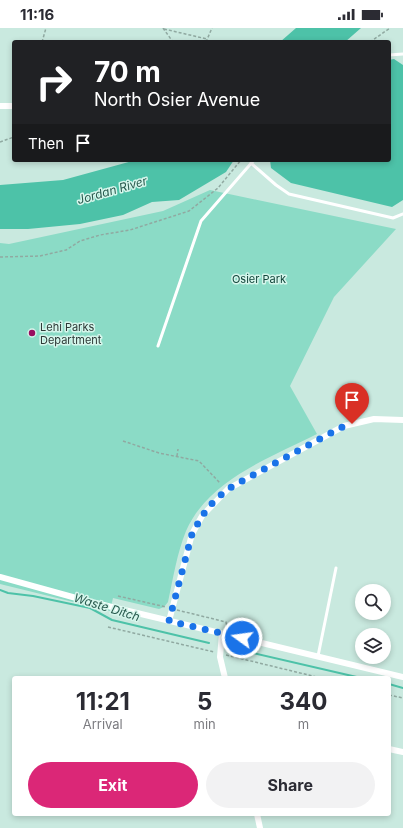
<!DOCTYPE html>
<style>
body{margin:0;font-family:Inter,sans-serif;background:#f2f2f3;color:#2b2b33;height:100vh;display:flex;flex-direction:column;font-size:15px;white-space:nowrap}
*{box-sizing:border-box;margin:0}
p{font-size:13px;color:#7c7c81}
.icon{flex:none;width:22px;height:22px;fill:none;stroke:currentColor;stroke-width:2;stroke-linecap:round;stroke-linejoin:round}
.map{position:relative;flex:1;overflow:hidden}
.panel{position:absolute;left:12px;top:648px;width:379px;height:140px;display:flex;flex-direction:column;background:#fff;border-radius:4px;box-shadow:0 2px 6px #0003}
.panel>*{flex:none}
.guide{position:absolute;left:12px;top:12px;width:379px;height:122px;border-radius:4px;box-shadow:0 2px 6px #0003;background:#202124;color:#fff;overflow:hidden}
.tools{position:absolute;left:355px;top:556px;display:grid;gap:8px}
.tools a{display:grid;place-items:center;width:36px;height:36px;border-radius:50%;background:#fff;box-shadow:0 2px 6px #0003;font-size:20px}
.pin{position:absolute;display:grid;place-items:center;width:34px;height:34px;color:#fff;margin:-41px -17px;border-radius:50% 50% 50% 0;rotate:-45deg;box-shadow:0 0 4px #0007}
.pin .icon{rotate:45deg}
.me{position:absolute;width:44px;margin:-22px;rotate:284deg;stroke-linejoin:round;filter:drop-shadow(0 0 3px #0008)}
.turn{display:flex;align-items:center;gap:14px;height:84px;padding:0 16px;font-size:18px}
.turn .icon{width:52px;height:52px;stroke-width:2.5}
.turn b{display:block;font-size:28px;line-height:34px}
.then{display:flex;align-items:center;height:38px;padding:0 16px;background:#0003;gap:8px;font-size:15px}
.eta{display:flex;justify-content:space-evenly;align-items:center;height:68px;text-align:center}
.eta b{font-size:24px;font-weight:700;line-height:28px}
.action{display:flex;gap:8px;margin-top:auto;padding:8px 16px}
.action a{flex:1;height:46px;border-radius:24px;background:#db2777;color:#fff;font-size:16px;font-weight:700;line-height:46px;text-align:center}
.action a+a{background:#f2f2f3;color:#2b2b33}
.status{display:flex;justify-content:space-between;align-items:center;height:28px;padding:0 20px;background:#fff;direction:ltr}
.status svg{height:11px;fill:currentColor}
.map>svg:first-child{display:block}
</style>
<div class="status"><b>11:16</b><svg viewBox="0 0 49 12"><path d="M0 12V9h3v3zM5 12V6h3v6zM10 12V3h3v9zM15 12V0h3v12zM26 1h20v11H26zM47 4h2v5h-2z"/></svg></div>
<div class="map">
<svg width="403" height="800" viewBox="0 0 403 800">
<rect width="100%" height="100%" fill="#c9e9df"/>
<!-- green -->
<path fill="#8bdbc6" d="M210 162 396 201 334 269 290 358 317 406C270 430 209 451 186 503 177 525 173 551 168 574L164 579 159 581 113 570 110 583 0 556V215L9 216 163 183Z"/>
<!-- water -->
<path fill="#4dc2a8" d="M296 0H361L345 14H280Z
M394 31 403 37V172L392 179 291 155 271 140 270 132H389V32Z
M136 132H234L226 144 179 172 152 174 123 187 80 196 28 201H0V157L63 152Z"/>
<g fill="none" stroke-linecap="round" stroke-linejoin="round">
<!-- stream -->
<path stroke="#4dc2a8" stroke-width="2" d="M0 562 8 565 33 568 90 580 112 592 209 615
M227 619 361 650
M389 656 403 660"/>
<!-- path -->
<path stroke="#90a9a1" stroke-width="1.5" stroke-dasharray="3 2" stroke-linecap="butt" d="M163 0 173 14
M164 1 207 11
M42 14 46 0
M206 14 212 0
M370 14 390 0
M0 114 14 109
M0 229 40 228 66 222 80 213 100 207 130 202 189 183 218 160 241 132
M123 413 159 425 199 433 220 455
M177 428 178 421
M118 568 166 579
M177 582 226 594 227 600
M108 599 214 624
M226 627 321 650
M389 667 403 670"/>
<!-- lane -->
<path stroke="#fff" stroke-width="3" d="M389 27 403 26
M251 135 276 157 289 166 393 190 403 186
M158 318 201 193 254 132
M318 628 336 540"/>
<!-- street -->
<path stroke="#fff" stroke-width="6" d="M0 78H12
M0 549 87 573 403 649
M169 593 192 506 202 488 228 461 344 398 374 391 403 392
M222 606 220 629 225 650
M389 721 403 724
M257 786 260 800"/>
</g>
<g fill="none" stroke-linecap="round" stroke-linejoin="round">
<!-- route -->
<path stroke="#1a73e8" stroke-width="7" stroke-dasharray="0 12.6" d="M242 610 169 593 192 506 202 488 214 473 228 461 244 452 344 398 352 396"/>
</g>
<!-- markers -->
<circle fill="#990d5f" stroke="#d6f6ec" stroke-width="1.5" cx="32" cy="305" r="4"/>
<g text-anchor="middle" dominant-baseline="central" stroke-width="3" stroke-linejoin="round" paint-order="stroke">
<!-- park labels -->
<g font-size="11" fill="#13463b" stroke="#d6f6ec">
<text x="259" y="251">Osier Park</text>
</g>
<!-- poi labels -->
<g font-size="11" fill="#2d3936" stroke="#d6f6ec" text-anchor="start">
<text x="40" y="299">Lehi Parks<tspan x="40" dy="13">Department</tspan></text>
</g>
<!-- water labels -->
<g font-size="12" font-style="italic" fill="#27594d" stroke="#d6f6ec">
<text transform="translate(112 162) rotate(-16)">Jordan River</text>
<text transform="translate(107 579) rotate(17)">Waste Ditch</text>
</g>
</g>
</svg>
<div class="tools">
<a><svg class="icon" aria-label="search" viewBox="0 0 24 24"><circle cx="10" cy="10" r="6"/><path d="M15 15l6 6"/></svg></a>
<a><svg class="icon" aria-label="layers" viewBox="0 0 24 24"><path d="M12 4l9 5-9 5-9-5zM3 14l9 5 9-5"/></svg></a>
</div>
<div class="pin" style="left:352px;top:396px;background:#d93025"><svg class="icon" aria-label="arrive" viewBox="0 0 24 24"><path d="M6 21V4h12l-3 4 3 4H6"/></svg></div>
<svg class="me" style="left:242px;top:610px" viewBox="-20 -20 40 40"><circle r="17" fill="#1a73e8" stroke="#fff" stroke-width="3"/><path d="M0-11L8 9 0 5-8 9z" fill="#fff"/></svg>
<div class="guide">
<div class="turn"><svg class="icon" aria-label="right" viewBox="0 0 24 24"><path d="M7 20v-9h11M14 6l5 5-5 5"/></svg><div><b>70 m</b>North Osier Avenue</div></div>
<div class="then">Then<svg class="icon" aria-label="arrive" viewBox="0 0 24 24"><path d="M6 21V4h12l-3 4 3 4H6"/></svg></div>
</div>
<section class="panel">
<div class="eta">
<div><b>11:21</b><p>Arrival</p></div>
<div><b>5</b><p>min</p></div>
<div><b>340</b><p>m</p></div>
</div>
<div class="action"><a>Exit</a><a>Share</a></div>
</section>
</div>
